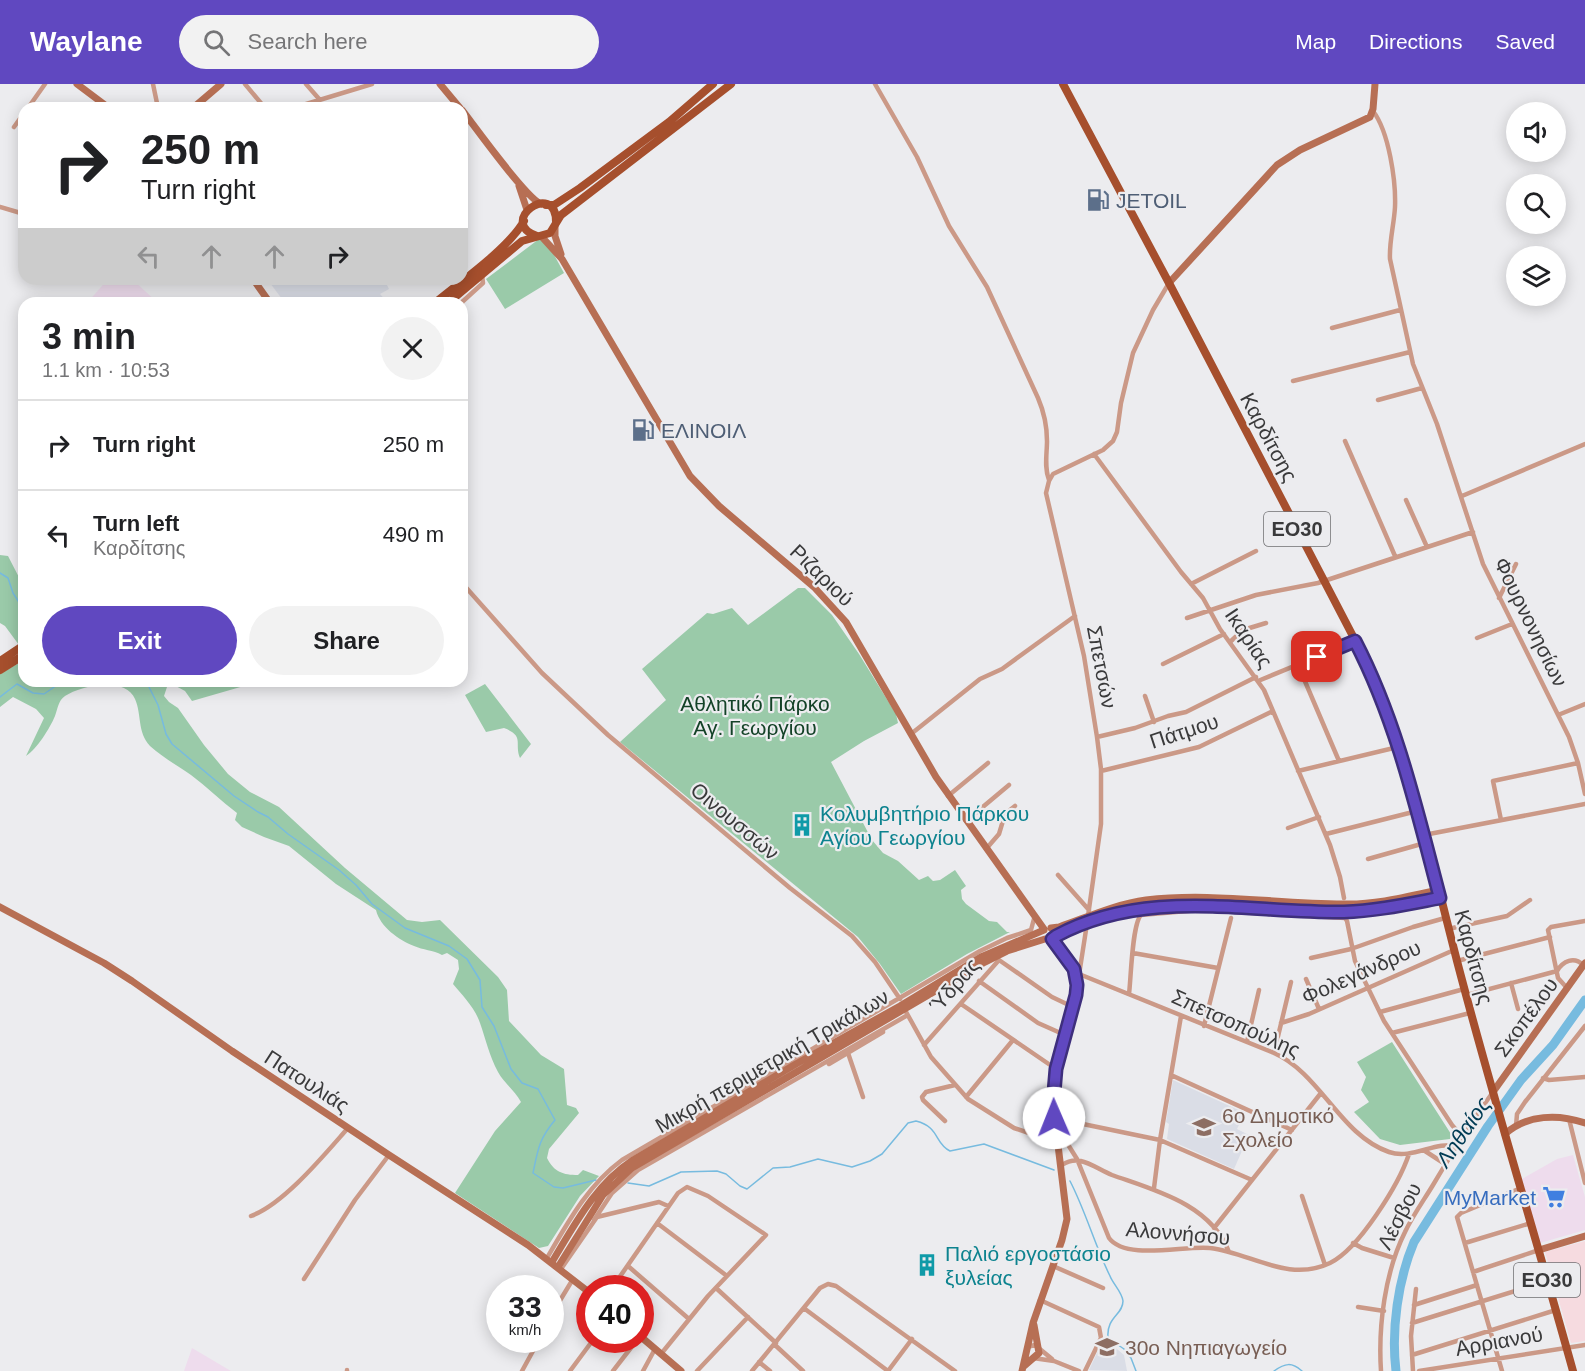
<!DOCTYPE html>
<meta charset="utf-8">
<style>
body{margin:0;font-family:Arial,sans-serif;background:#f2f2f2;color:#202124;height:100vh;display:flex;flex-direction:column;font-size:22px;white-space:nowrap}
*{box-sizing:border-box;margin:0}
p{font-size:20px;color:#757577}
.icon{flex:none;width:33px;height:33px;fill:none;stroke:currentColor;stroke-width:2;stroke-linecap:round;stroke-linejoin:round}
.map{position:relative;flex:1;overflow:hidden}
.side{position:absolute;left:18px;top:213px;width:450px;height:390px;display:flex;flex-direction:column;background:#fff;border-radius:18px;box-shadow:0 3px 15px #0003}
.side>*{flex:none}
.top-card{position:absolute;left:18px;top:18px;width:450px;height:183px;border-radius:18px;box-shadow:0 3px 15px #0003;background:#fff;color:#202124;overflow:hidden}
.fabs{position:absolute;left:1506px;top:18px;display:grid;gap:12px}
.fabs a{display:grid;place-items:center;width:60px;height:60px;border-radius:50%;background:#fff;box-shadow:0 3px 15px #0003;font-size:30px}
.speed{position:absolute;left:486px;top:1191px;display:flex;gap:12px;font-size:30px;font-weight:700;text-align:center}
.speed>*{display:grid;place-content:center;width:78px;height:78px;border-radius:50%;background:#fff;box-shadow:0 3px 15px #0003;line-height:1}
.speed small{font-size:15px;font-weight:400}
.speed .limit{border:9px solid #d22;background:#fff;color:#111}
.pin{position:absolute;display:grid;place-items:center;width:51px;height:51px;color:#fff;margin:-26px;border-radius:12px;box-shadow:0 3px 9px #0006}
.me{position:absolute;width:66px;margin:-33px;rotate:359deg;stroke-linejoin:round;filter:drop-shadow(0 0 4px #0008)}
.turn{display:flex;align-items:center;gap:21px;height:126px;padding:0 24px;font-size:27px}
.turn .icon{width:78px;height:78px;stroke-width:2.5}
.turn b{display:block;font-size:42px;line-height:51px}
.lanes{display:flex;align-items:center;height:57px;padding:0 24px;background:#0003;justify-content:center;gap:30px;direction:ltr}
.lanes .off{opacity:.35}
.round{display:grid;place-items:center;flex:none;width:63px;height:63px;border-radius:32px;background:#f2f2f2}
.headline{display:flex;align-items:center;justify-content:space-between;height:102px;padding:0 24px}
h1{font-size:36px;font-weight:700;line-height:45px}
.cta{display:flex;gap:12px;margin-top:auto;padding:12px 24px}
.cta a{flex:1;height:69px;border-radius:36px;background:#6048c0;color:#fff;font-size:24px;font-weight:700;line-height:69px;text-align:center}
.cta a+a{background:#f2f2f2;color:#202124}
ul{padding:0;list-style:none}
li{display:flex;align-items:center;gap:18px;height:90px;padding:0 24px;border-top:2px solid #e0e0e0}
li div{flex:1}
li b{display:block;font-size:22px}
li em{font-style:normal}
header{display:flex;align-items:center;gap:36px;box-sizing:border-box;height:84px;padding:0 30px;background:#6048c0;color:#fff}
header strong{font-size:28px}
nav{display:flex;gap:33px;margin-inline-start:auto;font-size:21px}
.search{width:420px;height:54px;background:#f2f2f2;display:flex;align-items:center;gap:15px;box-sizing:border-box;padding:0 21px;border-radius:33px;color:#757577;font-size:22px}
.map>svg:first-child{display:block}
</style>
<header>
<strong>Waylane</strong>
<div class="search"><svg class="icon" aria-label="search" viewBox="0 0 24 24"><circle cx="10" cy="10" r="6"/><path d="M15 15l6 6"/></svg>Search here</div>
<nav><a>Map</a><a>Directions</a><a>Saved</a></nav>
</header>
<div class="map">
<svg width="1585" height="1287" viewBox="0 0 1585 1287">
<rect width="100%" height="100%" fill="#ececef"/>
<!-- commercial -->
<path fill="#eedced" d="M108 195H132L158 219H87Z
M1573 1071 1585 1113V1146L1540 1159 1522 1095 1557 1075Z
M192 1264 231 1287H184Z"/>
<!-- built -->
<path fill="#dadde6" d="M267 195H384L389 205 380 210 388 219H285Z
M1173 996 1245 1029 1237 1045 1249 1051 1234 1085 1167 1055 1169 1040 1166 1038Z
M1104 1254 1124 1271 1127 1287 1089 1286Z"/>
<!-- medical -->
<path fill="#f6dbe0" d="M1585 1157V1257L1571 1259 1545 1168Z"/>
<!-- green -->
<path fill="#9acaa9" d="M539 155 547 158 564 189 505 225 486 195Z
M0 471 8 472 24 503V557L19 561 5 542 0 539Z
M798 504H805L832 531 859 570 896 630 898 639 864 657 831 678 872 756 883 769 898 777 919 796 928 792 933 797 940 796 955 786 966 802 961 806 962 815 966 820 989 837 997 838 1007 848H1010L967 870 901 910 880 880 858 853 620 658 666 616 642 585 707 529 713 530 732 524 748 541Z
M24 576V597H320V599L261 597 192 617 185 607 172 600 167 603 164 612 169 618 178 624 204 661 228 690 250 708 279 723 345 784 407 836 422 838 440 836 498 893 507 906 509 937 541 971 564 985 567 1021 576 1024 579 1029 549 1065 547 1074C554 1088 563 1091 578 1091L583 1086 599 1092 580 1112 548 1162 539 1164 455 1109 495 1047 521 1018C515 1007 504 999 498 988 489 971 486 956 480 939 475 924 463 912 453 900L459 885 458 876 447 869 442 871C433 866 423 866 414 862 399 856 380 843 376 826L336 800 289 762 264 753 242 743 235 736 237 729C221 717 207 703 191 691 178 682 162 673 150 662 137 648 142 631 135 615 126 592 81 601 65 612 58 617 58 624 55 632 50 644 37 665 26 672L44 634 36 625 13 613 0 623V590Z
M485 600 531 660 520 674C514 659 525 652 504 644L486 648 465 611Z
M1392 958 1451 1050 1450 1055 1400 1061 1380 1055 1354 1028 1369 1018 1361 1006 1366 993 1357 978Z"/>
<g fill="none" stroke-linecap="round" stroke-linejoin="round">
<!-- stream -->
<path stroke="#77bbdf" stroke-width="1.5" d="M0 489 8 494 13 509 24 526
M146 597 158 621 166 650 172 660 234 712 258 728 268 733 288 750 339 786 356 801 372 820 405 844 449 862 467 875 480 896 482 923 494 942 511 985 522 999 538 1005 555 1036C539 1055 538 1065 533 1089L554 1103 563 1104 596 1096
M0 613 17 600 33 609 44 610 60 599 84 597
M1070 1097C1086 1128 1095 1162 1110 1192 1113 1200 1122 1208 1123 1217 1123 1231 1106 1233 1108 1254L1124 1265 1131 1274 1136 1287
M628 1099 649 1102 681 1088 717 1087 726 1090 740 1102 747 1105 773 1084 790 1083 818 1075 852 1083 870 1077 882 1070 908 1039 916 1037C940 1043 934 1059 950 1067L984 1060 1054 1086
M1274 1287C1285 1279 1292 1278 1302 1287"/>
<!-- river -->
<path stroke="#77bbdf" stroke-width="9" d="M1396 1287C1391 1246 1398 1196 1414 1158L1488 1042 1521 996 1553 961 1585 916"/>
<!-- street -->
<path stroke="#cb9987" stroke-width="4.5" d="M153 0 158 24
M245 0 265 24
M306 0 320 16
M875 0 917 73 949 142 987 203 1038 314C1044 328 1047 342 1047 357 1047 370 1044 383 1049 396
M28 24 45 0
M293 24 372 0
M1373 27C1389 48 1396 97 1395 123 1394 141 1389 158 1390 175L1413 280 1437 340 1483 480 1569 653 1578 679 1585 710
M14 43 24 29
M0 123 24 130
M461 219 483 199 482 191
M1332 244 1400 226
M1293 297 1410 268
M1378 316 1422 304
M1345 357 1395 472
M1094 370 1181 488 1203 514 1220 545 1264 606 1330 761 1340 793 1344 814
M1462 412 1585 360
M1406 416 1427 463
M462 499 542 589 608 651 790 804 852 852 875 878 900 915
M1191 500 1256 467
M1499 514 1516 480
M1187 534 1256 511 1318 499 1473 448
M1477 554 1512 540
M1230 558 1243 546 1266 539
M1163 580 1224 550
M1298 581 1339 677
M1258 597 1355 557
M1145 612 1154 638
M1558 631 1585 620
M911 650 980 595 1002 585 1075 532
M1097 653 1135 644 1168 632 1186 628 1256 593
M1101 687 1199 663 1273 627
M1298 687 1398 663
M948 712 988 679
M1501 736 1493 697 1578 679
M966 737 1009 701
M1288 744 1319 733
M1326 750 1417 727
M1424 751 1585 720
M986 765 999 750 1005 730 1015 722
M1368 775 1425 759
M1058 791 1089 826
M1088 832 1101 740V685L1097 653 1084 572 1046 409 1049 397 1053 390 1103 366 1113 357 1117 348 1121 319 1133 269 1153 226 1169 199
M1448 845 1507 832 1530 816
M1133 869 1218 884
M1311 874 1351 865 1413 843 1445 834
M1457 877 1550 853
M1079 890 1274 969C1321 990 1340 1051 1389 1068 1412 1076 1435 1057 1457 1062
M1079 891 1086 846
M1306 895 1319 925
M979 897 1038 939 1065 951
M1511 899 1518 925
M1567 904 1558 894 1548 846 1551 843 1585 837
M1129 910C1131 895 1132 840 1141 831L1199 826 1345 834 1347 837 1355 877 1384 937 1452 1041 1463 1054
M1467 911 1557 887C1563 877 1574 872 1583 881
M961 920 1056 985
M905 926 931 973 968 1015 1014 1044 1032 1050 1057 1053 1067 1059 1077 1075 1109 1154C1126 1177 1185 1161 1210 1164 1251 1169 1288 1199 1330 1179 1359 1165 1399 1100 1409 1070
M1380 928 1464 905
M1281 939 1309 930 1454 866
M1204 942 1231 834
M1392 949 1470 929
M1247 958 1259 906
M924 961 999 876 1052 913 1073 923
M848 969 863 1013
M1274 969 1291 898
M829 980 883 948
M1171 991 1292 1046
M1543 994 1549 996 1585 993
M966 1013 1013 956
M1054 1034 1160 1056 1252 1096
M1569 1035 1585 1099
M945 1037 923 1016 922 1013 926 1008 955 1001
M1516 1042 1517 1030 1525 1018 1585 942
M1425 1067 1445 1080
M1062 1081C1080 1069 1094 1084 1112 1091 1154 1106 1211 1120 1229 1168
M1154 1104 1160 1056 1181 932
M1302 1112 1325 1181
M251 1132C284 1120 325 1070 348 1044
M594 1136 612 1109 638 1086 906 932
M657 1139 727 1192
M1214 1144 1321 1009
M1353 1159 1362 1164 1394 1174
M1465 1159 1531 1139
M547 1174C568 1138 588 1101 622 1076L980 867 1007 854 1031 846 1035 831
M628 1182 689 1235
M1053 1182 1103 1204
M561 1185 597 1133 659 1118 668 1122
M1473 1188 1539 1166
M304 1195 355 1116 389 1071
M612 1204 678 1109 687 1103 708 1112 766 1151 708 1212 661 1270
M716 1204 776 1259
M1040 1216 1099 1243 1101 1254 1085 1287
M1414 1221 1477 1201
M1358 1223 1384 1227
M805 1225 888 1287
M550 1233 573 1195
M1412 1239 1547 1197
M775 1261 803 1287
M1027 1263 1035 1261 1052 1275
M1412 1271 1556 1226
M1033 1274 1054 1277 1079 1287
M759 1278 770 1287
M347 1287V1286
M522 1287 539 1256
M570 1287 593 1256
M613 1287 637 1256
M643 1287 655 1265
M697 1287 748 1233
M752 1287 820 1204 828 1200 836 1202 955 1287
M888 1287 912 1255
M1381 1287C1378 1242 1385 1188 1405 1148 1413 1131 1424 1116 1433 1101 1452 1069 1472 1037 1493 1008
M1413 1287 1411 1252 1416 1205
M1419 1287 1585 1261
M1502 1287 1457 1133 1461 1129 1521 1104"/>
<!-- secondary -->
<path stroke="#b76f54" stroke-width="7" d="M77 0 109 24
M440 0 460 24
M193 24 221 0
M462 26C476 44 525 113 541 120
M519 102 527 126
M555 142V152L561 170
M541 152 562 175 690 392 719 422 814 503 846 538 936 693 1044 845
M253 195 270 219
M1169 199 1277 81 1300 66 1370 33 1373 25 1375 0
M0 823 104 879 132 897 232 967 389 1071 528 1161 590 1209
M1051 844 1059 843C1088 833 1116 820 1146 816 1211 808 1277 820 1343 820 1375 821 1406 813 1438 806
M1053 854C1064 847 1078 842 1090 838 1173 808 1259 829 1345 828 1377 827 1408 820 1440 814
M1493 1008 1585 879
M1505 1050C1527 1030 1559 1030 1585 1039
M1539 1166 1585 1152
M552 1178C575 1140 595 1101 633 1076L796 980 900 922 981 873 1044 846
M558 1183 603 1111 632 1084 985 878 1007 867 1045 855
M640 1252 681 1287
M1024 1282 1039 1269 1034 1241
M1022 1287 1033 1239 1062 1156 1067 1135 1053 1020 1059 972 1076 911C1080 885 1066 874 1052 855"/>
<!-- primary -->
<path stroke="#a64f2d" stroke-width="8" d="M1063 0 1169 199 1369 583C1409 675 1432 780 1457 877 1493 1015 1535 1150 1573 1287
M546 121H554L580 104 669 38 713 0
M537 152C496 138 556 95 556 138
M435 219C460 198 508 165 524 137
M448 219 522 157 550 149 561 131 731 0
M0 577 24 561
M0 586 24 571"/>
</g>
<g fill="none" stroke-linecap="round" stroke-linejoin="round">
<!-- route casing -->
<g stroke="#3e2f7d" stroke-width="15">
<path id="route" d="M1054 1034 1053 1020 1056 985 1076 911 1077 901 1074 885 1052 855 1056 852C1147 803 1247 829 1344 828 1376 827 1408 820 1440 814 1417 727 1397 638 1355 557L1317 573"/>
</g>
<!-- route -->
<use href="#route" stroke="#6048c0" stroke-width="10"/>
</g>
<!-- icons -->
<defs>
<g id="fuel-bare" transform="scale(1.8)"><path d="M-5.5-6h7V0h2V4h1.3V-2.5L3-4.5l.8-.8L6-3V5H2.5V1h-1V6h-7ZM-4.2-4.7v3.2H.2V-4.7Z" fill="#5c6f8a" stroke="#ececef" stroke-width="2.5" paint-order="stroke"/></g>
<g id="building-bare" transform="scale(1.8)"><path d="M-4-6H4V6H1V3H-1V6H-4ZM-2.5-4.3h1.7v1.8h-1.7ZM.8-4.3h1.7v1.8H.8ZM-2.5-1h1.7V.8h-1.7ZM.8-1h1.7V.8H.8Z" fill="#0f9aa8" stroke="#ececef" stroke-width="2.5" paint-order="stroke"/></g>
<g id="school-bare" transform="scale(1.8)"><path d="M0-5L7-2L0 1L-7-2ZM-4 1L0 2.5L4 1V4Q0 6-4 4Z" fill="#8d6e63" stroke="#ececef" stroke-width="2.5" paint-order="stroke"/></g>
<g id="supermarket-bare" transform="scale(1.8)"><path d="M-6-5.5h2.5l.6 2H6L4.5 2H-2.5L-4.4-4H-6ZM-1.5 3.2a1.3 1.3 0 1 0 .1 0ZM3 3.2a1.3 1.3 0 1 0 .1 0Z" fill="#3f7fe0" stroke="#ececef" stroke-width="2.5" paint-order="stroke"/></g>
</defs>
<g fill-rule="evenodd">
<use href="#fuel-bare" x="1098" y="116"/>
<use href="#fuel-bare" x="643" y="346"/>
<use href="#building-bare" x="802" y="741"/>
<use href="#school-bare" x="1204" y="1043"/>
<use href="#supermarket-bare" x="1554" y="1113"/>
<use href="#building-bare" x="927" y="1181"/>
<use href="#school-bare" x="1107" y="1263"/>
</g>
<g text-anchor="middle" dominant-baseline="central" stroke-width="4.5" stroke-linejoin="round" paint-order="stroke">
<!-- shield labels -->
<g fill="#ececef" stroke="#6f6f71" stroke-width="1.5">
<rect x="1264" y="428" width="66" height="34" rx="4.5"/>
<rect x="1514" y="1179" width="66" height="34" rx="4.5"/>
</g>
<g font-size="20" font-weight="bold" fill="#3a3a3b">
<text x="1297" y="445">ΕΟ30</text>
<text x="1547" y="1196">ΕΟ30</text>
</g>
<!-- service labels -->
<g font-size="21" fill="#4e5e75" stroke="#ececef" text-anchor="start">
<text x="1116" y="116">JETOIL</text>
<text x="661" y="346">ΕΛΙΝΟΙΛ</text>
</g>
<!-- street labels -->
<g font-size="21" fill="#3a3a3b" stroke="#ececef">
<text transform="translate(1269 353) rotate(62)">Καρδίτσης</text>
<text transform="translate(822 491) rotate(44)">Ριζαριού</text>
<text transform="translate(1531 538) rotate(64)">Φουρνονησίων</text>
<text transform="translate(1249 554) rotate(56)">Ικαρίας</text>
<text transform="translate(1102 583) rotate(79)">Σπετσών</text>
<text transform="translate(1184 647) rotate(-18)">Πάτμου</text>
<text transform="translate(735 737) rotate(40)">Οινουσσών</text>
<text transform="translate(1474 873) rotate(75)">Καρδίτσης</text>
<text transform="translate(1361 888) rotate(-24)">Φολεγάνδρου</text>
<text transform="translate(954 901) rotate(-49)">Ύδρας</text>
<text transform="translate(1526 933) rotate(-54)">Σκοπέλου</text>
<text transform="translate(1236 939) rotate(24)">Σπετσοπούλης</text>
<text transform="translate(772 977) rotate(-30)">Μικρή περιμετρική Τρικάλων</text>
<text transform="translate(307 997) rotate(33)">Πατουλιάς</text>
<text transform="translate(1399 1132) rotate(-63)">Λέσβου</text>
<text transform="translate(1178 1149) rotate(5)">Αλοννήσου</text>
<text transform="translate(1499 1257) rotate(-10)">Αρριανού</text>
</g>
<!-- park labels -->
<g font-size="21" fill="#134227" stroke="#ececef">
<text x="755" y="619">Αθλητικό Πάρκο<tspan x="755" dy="24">Αγ. Γεωργίου</tspan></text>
</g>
<!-- culture labels -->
<g font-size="21" fill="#0d838f" stroke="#ececef" text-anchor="start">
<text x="820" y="729">Κολυμβητήριο Πάρκου<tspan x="820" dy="24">Αγίου Γεωργίου</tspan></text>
<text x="945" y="1169">Παλιό εργοστάσιο<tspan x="945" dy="24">ξυλείας</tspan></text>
</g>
<!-- education labels -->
<g font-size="21" fill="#785e54" stroke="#ececef" text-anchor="start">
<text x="1222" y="1031">6ο Δημοτικό<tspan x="1222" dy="24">Σχολείο</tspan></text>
<text x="1125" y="1263">30ο Νηπιαγωγείο</text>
</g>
<!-- shop labels -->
<g font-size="21" fill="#366cbe" stroke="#ececef" text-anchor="end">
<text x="1536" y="1113">MyMarket</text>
</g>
<!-- water labels -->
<g font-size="22" font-style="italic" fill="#003b54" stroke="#ececef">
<text transform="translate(1463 1048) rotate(-56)">Ληθαίος</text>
</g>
</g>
</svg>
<div class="fabs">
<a><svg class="icon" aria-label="sound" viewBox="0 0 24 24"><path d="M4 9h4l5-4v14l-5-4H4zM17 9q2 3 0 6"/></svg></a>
<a><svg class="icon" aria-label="search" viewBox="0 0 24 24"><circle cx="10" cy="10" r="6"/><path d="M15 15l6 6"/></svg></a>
<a><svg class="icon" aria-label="layers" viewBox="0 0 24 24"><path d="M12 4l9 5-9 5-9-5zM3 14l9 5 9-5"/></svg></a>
</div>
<div class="speed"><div>33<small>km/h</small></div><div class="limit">40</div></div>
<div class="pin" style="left:1317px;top:573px;background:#d93025"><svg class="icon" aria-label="arrive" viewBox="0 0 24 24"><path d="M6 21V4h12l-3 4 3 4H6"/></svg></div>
<svg class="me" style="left:1054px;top:1034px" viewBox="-20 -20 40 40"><circle r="19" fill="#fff"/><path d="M0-13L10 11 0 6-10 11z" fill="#6048c0"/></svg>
<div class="top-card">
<div class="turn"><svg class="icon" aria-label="right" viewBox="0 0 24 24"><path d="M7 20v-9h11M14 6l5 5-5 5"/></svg><div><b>250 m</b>Turn right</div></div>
<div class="lanes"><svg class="icon off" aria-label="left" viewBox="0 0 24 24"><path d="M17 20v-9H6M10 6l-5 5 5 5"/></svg><svg class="icon off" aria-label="ahead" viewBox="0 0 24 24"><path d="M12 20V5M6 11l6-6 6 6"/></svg><svg class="icon off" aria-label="ahead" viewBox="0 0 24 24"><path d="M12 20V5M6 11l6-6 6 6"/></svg><svg class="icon" aria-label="right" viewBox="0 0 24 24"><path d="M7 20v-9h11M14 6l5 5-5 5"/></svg></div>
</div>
<section class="side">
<div class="headline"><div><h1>3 min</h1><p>1.1 km · 10:53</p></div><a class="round"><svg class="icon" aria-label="close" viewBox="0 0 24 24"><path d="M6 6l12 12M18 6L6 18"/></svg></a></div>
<ul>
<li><svg class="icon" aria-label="right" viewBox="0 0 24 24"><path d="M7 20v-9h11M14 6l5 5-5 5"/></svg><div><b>Turn right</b></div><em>250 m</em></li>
<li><svg class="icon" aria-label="left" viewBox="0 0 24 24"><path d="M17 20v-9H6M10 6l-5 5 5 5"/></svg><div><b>Turn left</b><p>Καρδίτσης</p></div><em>490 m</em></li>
</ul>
<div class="cta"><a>Exit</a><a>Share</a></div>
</section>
</div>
